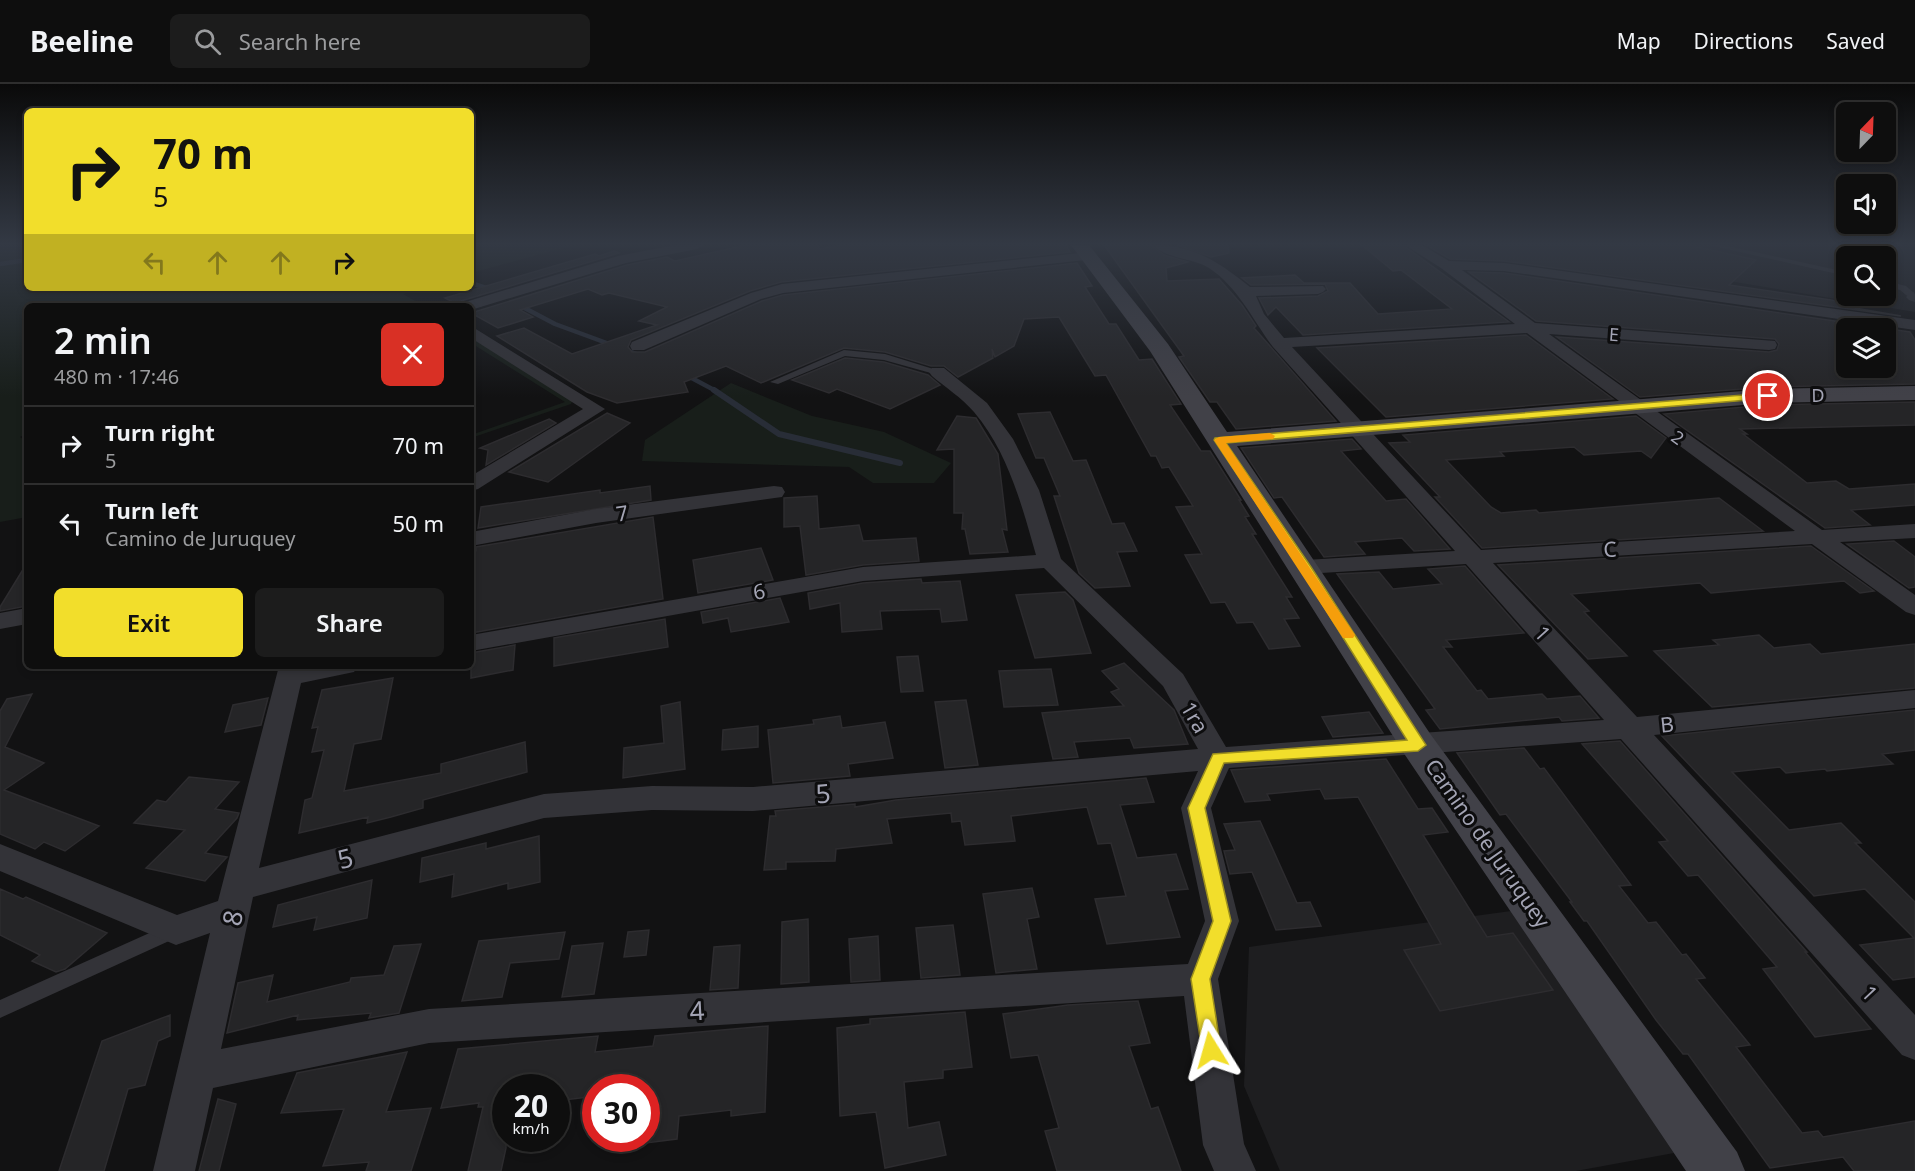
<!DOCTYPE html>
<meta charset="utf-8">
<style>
body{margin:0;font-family:"Noto Sans",sans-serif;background:#1c1c1c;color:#f1f3f6;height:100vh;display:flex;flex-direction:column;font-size:22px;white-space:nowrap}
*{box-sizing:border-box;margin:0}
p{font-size:20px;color:#9b9c9e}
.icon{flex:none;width:33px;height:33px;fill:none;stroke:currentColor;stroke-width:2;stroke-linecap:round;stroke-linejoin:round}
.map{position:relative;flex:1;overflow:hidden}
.side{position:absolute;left:24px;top:219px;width:450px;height:366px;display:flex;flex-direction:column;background:#0e0e0e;border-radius:9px;box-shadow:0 3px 9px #0003,0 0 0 2px #2e2e2e}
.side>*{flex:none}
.hud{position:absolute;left:24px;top:24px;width:450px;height:183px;border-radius:9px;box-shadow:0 3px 9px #0003,0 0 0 2px #2e2e2e;background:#f2de2b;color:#111;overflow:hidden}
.needle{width:39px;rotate:23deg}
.controls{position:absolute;left:1836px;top:18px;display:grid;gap:12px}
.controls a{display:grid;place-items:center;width:60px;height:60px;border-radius:9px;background:#0e0e0e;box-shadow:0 3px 9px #0003,0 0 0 2px #2e2e2e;font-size:30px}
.speed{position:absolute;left:492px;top:990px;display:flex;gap:12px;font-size:30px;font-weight:700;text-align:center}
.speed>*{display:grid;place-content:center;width:78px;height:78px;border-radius:50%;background:#0e0e0e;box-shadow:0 3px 9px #0003,0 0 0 2px #2e2e2e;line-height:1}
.speed small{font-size:15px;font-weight:400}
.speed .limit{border:9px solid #d22;background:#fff;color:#111}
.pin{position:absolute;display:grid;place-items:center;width:51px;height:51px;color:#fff;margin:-26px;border:3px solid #fff;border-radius:50%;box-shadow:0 2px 6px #0007}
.me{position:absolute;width:66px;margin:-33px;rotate:352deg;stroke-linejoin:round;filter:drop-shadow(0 0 4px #0008)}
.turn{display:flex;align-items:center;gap:21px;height:126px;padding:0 30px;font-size:27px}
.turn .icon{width:78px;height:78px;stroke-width:2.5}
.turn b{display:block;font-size:42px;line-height:51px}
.lanes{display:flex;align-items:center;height:57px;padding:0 30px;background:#0003;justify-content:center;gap:30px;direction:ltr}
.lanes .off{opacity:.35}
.round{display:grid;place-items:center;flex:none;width:63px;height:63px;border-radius:9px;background:#1c1c1c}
.head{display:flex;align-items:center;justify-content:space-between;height:102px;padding:0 30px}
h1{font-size:36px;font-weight:600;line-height:45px}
.primary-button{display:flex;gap:12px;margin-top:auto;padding:12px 30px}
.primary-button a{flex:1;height:69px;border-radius:9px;background:#f2de2b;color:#111;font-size:24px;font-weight:600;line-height:69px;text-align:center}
.primary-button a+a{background:#1c1c1c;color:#f1f3f6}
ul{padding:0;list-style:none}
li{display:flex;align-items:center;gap:18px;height:78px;padding:0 30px;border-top:2px solid #2e2e2e}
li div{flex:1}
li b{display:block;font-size:22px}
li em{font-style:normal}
header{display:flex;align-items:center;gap:36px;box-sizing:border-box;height:84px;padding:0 30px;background:#0e0e0e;border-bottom:2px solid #2e2e2e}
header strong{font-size:28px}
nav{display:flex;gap:33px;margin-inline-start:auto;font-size:21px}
.search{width:420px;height:54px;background:#1c1c1c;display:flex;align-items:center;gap:15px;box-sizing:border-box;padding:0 21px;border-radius:9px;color:#9b9c9e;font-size:22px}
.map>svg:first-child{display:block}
</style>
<header>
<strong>Beeline</strong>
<div class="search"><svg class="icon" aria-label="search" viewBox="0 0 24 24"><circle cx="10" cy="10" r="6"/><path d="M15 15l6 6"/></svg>Search here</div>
<nav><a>Map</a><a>Directions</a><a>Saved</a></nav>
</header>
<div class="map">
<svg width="1915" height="1087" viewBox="0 0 1915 1087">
<rect width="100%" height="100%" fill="#121213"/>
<!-- built -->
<path fill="#1e1e20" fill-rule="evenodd" d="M1560 161H1909L1915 172V228L1681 189ZM1846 172H1886V212H1846Z
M1511 827 1674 1069 1576 1087H1280L1244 1002 1249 863Z"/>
<!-- green -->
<path fill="#181e1a" d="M0 161H27V204H422L403 210 424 222H27V350L20 353 27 358V433L0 438Z
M471 161H574L471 189Z
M471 249 573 315 571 320 471 354V351L565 318 471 259Z
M731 299 812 332 884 348 951 379 934 399H873L849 383 642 377 645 356Z"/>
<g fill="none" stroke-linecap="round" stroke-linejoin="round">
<!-- stream-far1 -->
<path stroke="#282d37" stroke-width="4.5" d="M0 180 27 176
M471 199 492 206
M517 220 555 240 642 272
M686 291 716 307"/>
<!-- stream -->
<path stroke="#282d37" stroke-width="6" d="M714 306 779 350 900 379"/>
</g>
<!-- building -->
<path fill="#252527" stroke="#2d2c2f" stroke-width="1.5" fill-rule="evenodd" d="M746 161H818L819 165 843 161H1066L1070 168 781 198 750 207 631 256 628 263 632 268H645L762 217 783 211 1077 179 1092 202 1085 203 1109 240H1116L1139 276 1152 275 1181 320 1170 321 1201 367H1210L1241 416H1239L1249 432 1245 433 1256 450H1252L1292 513H1286L1299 534 1284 535 1300 562 1269 565 1253 538 1237 539 1225 518 1211 519 1185 471 1202 470 1176 423 1193 422 1169 383 1162 384 1156 372H1151L1106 291 1095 292 1059 233 1024 235 1014 262 995 273 992 265 993 274 958 293 944 282H931L885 268 844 264 761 299 726 282 684 298 688 308 617 319 587 308 497 252 524 244 572 270 657 241 639 237 667 223 609 209 602 211 588 205 520 226 533 233 498 244 471 229 627 181 667 173 675 177Z
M1104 161H1151L1164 171 1188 178 1166 184 1167 197 1219 195 1242 221 1256 242 1254 244 1336 337 1236 345 1217 318H1210L1179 273 1184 272Z
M1177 161H1228L1229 169 1211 173Z
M1362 161H1403L1509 238 1303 251 1276 223 1268 231 1259 214 1318 212 1328 207 1325 200 1251 201 1242 194 1295 191 1304 199H1350L1378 230 1452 225 1401 186 1393 187Z
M1426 161H1688L1756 176 1729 201 1831 216 1853 221 1855 224 1901 232 1504 177 1450 175Z
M614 167 619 169 461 217 458 221 445 214 595 170 599 172Z
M1469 188 1504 189 1910 248 1915 256V300L1768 303 1640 313 1557 253 1769 268 1777 266 1779 260 1775 255 1536 237ZM1846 244H1886V284H1846Z
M1526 251 1613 315 1386 333 1317 264Z
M845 274 884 278 928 291 940 301 890 325 837 305 829 309 792 296Z
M1915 318V341L1740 345 1747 350H1743L1807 399 1836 397 1849 405 1915 400V421L1851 426 1870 441 1825 444 1664 330 1768 321Z
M1050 328 1073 377 1086 376 1112 440 1124 439 1137 467 1117 468 1130 502 1095 504 1079 489 1054 412H1060L1044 374H1036L1018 330Z
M607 329 630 339 548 398 509 388Z
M957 332 976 334 998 370 1007 446 1002 445 1008 468 970 470 965 445H962L963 429H954V365L937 366Z
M1636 332 1666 354 1651 374 1641 367 1584 371 1574 363 1500 368 1504 372 1446 376 1491 423 1501 429 1536 426 1539 429 1719 414 1763 447 1482 464 1435 413H1440L1389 359 1410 358 1403 351Z
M549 335 556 339 486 381 488 366 480 364Z
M1352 355 1361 365 1341 367 1386 417 1406 415 1450 465 1414 467 1402 454 1355 458 1365 470 1324 473 1282 413 1274 414 1241 364Z
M650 402 651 416 478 444 481 423 600 406V409Z
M817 412 819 445 859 441 863 457 916 454 919 477 863 481 806 491 800 442 784 443V414Z
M653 433 663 515 471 549V468L476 467V463Z
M1894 457 1915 473V503L1909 504 1847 460Z
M1811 462 1874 507 1860 509 1844 497 1711 509 1700 499 1571 510 1589 527 1584 528 1627 572 1588 575 1498 481Z
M761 464 773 496 698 509 693 476Z
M27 479V522L0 527V523Z
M1465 482 1524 549 1446 556 1452 563H1443L1477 607 1481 606 1488 615 1542 610 1547 615 1580 612 1599 634 1562 637 1559 633 1440 645 1426 626 1435 625 1337 490 1379 488 1393 505 1442 500 1428 485Z
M921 495 922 499 960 497 967 536 942 538 940 525 880 527 882 545 842 548 840 519 810 525 808 509 863 499Z
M1065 508 1073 516 1091 569 1035 574 1016 511Z
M780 514 789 538 731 548 728 534 703 539 701 528Z
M665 535 668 563 554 582V554Z
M1759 551 1774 564 1810 560 1821 570 1915 560V604L1712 623 1654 567 1719 561 1713 556Z
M515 561 513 586 471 594V569Z
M918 572 923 607 901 608 897 573Z
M1124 579 1174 626 1188 660 1134 664 1130 654 1074 658 1078 673 1053 675 1042 629 1124 622 1111 608 1119 605 1102 587Z
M1051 585 1058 621 1004 623 999 587Z
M393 594 381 655 354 660 344 707 441 689V680L525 658 527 688 423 716V724L391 733 367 739 368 733 299 749 305 716 312 714 324 666 312 668 318 643 312 644 322 606Z
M32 610 5 663 44 679 4 706 99 742 65 767 44 758 35 765 0 750V627L7 615Z
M268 614 261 641 225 648 233 621Z
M966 616 978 681 945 684 935 618Z
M680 618 685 685 623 694 624 664 664 659 661 622Z
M1915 626V666L1882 670 1893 680 1827 687 1825 685 1786 689 1780 683 1732 688 1789 746 1841 739 1861 759H1855L1915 818V893L1893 896 1860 861 1914 854 1865 805 1814 812 1662 652Z
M1369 628 1383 649 1333 653 1322 633Z
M840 632 842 644 885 638 893 674 848 680 850 692 773 699 768 646 814 640 813 636Z
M758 642V663L722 666 723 646Z
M1620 657 1807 868H1805L1871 945 1815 953 1763 885 1777 883 1698 791 1688 792 1659 758 1668 757 1582 660Z
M1524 664 1540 685 1544 684 1631 801 1619 802 1648 839 1656 838 1682 871 1686 870 1705 894 1696 895 1750 961 1736 963 1802 1049 1818 1047 1823 1053 1915 1037V1087H1854L1843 1073 1770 1084 1688 970H1683L1656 936 1587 837H1584L1570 818H1572L1506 730 1500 731 1457 669Z
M1386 675 1418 725 1432 724 1448 748 1423 751 1487 853 1513 849 1553 906 1440 927 1404 866 1441 860 1358 713 1325 715 1320 705 1267 710 1270 716 1245 718 1231 686Z
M189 693 239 698 215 725 239 729 237 734 205 769 227 773 205 797 146 784 185 746 134 739 157 716 166 718Z
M1146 694 1154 718 1120 721 1137 774 1176 770 1188 805 1165 807 1180 853 1107 860 1095 815 1126 812 1111 759 1098 760 1087 723 1011 732 1015 757 965 761 961 737 952 738 951 729 887 735 892 759 836 765 835 777 786 778V785L764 786 770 732H776L775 727 855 720V723L896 716Z
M1260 737 1297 819 1310 818 1321 842 1276 846 1252 788 1230 790 1224 767 1235 766 1224 740Z
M539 752 540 798 508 805V799L452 813 454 790 420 798 422 774 486 759V765Z
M372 796 367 834 314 846 317 833 273 843 278 821Z
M1032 804 1039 833 1027 835 1037 885 996 889 983 810Z
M0 805 23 815 26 813 107 849 65 885 56 888 32 877 40 871 0 851Z
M808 835 809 898 781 900 782 838Z
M953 841 960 891 921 894 916 844Z
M649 846 646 871 624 873 628 848Z
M565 848 559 875 510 879 502 913 462 917 479 857Z
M878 852 880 896 851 898 849 855Z
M603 859 594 910 562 913 572 862Z
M421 860 399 929 369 934 371 929 297 936 298 931 227 949 238 899 273 891 267 918 350 898 351 894 384 891 394 862Z
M740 861 738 904 710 906 714 863Z
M1138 917 1150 959 1129 962 1151 1025 1158 1023 1181 1087H1057L1045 1047 1059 1044 1038 971 1011 974 1003 930 1068 921Z
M965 928 972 983 943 986V994L904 998 908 1044 939 1038 946 1071 885 1084 876 1028 840 1032 837 944 870 940V935Z
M170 931V952L158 957 145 1001 128 1005 104 1087H59L102 957Z
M768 942 765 1028 731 1032V1026L679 1032 677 1055 646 1059V1004H596V1012L556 1017V1004H506V1064L501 1087H468L483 1023H478L479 1019 441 1024 458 965 598 952 595 968 653 962 655 952Z
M407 968 386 1028 431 1024 411 1087H366L369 1078 323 1082 344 1025 281 1029 297 989Z
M218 1015 236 1020 219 1087H199Z"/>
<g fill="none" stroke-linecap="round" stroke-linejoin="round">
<!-- lane -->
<path fill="#333338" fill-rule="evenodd" d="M1709 161H1723L1846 188V192Z
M1886 197 1906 202 1915 210V215H1911L1900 206 1886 201Z
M844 266 885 270 943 288 938 291 884 276 845 272 778 300 770 298Z
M174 838 180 840 183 846 180 852 0 934V916Z"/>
<!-- street -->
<path fill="#333338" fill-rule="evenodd" d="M675 161H704L697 165 626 179 474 225 471 226V222H460L462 219 618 172Z
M1153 161C1193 160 1220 179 1250 203L1323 202 1326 205 1323 208 1318 210 1256 212 1264 230 1284 254 1515 240 1441 184 1405 161H1422L1449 177 1504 179 1915 236V246L1504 187 1462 186 1535 239 1775 257 1777 261 1775 265 1769 266 1549 250 1822 446 1915 440V454L1840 458 1915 511V531L1906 528 1812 460 1493 479 1637 633 1915 606V624L1654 651 1915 931V976L1902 971 1621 655 1229 684 1211 724 1239 837 1218 895 1244 1060 1256 1087H1214L1203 1061 1184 912 429 959 213 1004 195 1087H153L210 849 176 861 164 856 0 787V760L177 831 218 817 279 582H358L354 588 301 599 259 784 544 710 652 702 753 703 1198 665 1163 602 1044 484 863 497 471 567V551L863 483 1036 471C1022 422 1008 368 974 328 962 314 945 303 932 292L929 288 932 284H944L987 319 1013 355 1039 406 1061 475 1183 590 1226 663 1604 636 1466 480 1305 490 1297 488 1293 483 1297 478 1305 476 1455 467 1273 263C1252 235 1238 203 1209 184 1193 174 1166 175 1153 161ZM1527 249 1795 447 1481 466 1292 263ZM1198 687 1181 724 1205 837 1188 880 429 925 221 965 253 813 544 734 652 726 753 727Z
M1090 168 1097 172 1095 175 783 209 761 215 644 266H632L630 262 632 258 751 209 782 200Z
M1914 208 1915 218 1909 216 1906 213 1909 210Z
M471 242 605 325 478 405 471 407V392L583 325 471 254Z
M774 402 782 403 785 408 782 413 596 439 471 462V448L596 425Z
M27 524V540L0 545V529Z"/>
<!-- secondary -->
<path fill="#414148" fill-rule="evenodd" d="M1071 161H1089L1168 260 1227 348 1768 305 1915 302V316L1768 319 1237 362 1431 651 1737 1068 1745 1087H1686L1405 671 1150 267Z"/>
</g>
<!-- sky -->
<linearGradient id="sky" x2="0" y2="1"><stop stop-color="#0a0a0a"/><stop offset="0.51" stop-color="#333944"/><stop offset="1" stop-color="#333944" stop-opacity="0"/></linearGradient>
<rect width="1915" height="313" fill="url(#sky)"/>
<!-- route -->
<path fill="#f2de2b" stroke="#9d901c" stroke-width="1.5" d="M1768 309H1772V314L1226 359 1311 483 1426 661 1418 667 1224 679 1205 724 1231 837 1210 895 1221 966 1218 973 1211 976 1203 973 1191 895 1213 837 1188 724 1213 670 1407 656 1299 483 1214 356 1215 354Z"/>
<!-- slow -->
<path fill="#f59e0b" d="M1270 349 1275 352 1273 355 1226 359 1355 551 1353 554H1343L1214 356 1219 353Z"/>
<g text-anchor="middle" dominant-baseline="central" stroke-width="6" stroke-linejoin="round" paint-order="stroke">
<!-- far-street labels -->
<g font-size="18" fill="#a3a4b4" stroke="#0d0d0e">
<text transform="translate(1614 250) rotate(4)">E</text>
<text transform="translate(1818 311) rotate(-1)">D</text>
<text transform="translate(1678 353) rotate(36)">2</text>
</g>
<!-- street labels -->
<g font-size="21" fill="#a3a4b4" stroke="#0d0d0e">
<text transform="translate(622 429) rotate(-8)">7</text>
<text transform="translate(1610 465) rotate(-3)">C</text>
<text transform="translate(759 507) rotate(-10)">6</text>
<text transform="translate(1543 549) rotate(48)">1</text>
<text transform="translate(1195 633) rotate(60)">1ra</text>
<text transform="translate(1667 640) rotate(-6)">B</text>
<text transform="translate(1488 759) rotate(55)">Camino de Juruquey</text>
<text transform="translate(1870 909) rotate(47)">1</text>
</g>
<!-- near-street labels -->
<g font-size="26" fill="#a3a4b4" stroke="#0d0d0e">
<text transform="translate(823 709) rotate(-5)">5</text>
<text transform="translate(345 774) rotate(-15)">5</text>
<text transform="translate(232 834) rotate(-78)">8</text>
<text transform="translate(697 926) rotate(-3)">4</text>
</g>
</g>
</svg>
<div class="controls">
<a><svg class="needle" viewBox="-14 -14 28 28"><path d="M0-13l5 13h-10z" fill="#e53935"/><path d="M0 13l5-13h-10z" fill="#9b9c9e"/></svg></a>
<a><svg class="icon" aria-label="sound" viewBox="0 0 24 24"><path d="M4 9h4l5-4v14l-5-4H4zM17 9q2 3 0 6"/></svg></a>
<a><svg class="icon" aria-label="search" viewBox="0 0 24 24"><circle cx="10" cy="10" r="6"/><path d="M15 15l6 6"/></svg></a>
<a><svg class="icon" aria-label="layers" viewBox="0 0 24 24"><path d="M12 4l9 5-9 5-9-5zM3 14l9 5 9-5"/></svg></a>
</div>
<div class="speed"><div>20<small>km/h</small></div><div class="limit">30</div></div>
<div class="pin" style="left:1768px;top:312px;background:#d93025"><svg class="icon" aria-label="arrive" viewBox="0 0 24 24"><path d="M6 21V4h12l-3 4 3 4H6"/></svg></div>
<svg class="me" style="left:1211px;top:966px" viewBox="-20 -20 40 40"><path d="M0-17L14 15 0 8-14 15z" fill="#f2de2b" stroke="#fff" stroke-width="4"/></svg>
<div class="hud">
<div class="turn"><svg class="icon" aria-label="right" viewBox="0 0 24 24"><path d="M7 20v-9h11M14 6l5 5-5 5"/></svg><div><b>70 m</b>5</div></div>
<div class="lanes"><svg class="icon off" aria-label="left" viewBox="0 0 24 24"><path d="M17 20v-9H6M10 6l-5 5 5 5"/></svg><svg class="icon off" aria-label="ahead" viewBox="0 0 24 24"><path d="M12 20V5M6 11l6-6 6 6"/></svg><svg class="icon off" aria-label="ahead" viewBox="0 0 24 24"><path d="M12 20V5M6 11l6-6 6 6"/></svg><svg class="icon" aria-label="right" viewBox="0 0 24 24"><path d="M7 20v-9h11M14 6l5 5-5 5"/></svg></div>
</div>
<section class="side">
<div class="head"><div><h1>2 min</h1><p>480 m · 17:46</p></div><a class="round" style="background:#d93025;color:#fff"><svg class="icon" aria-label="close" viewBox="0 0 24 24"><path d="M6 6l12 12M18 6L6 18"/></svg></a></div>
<ul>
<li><svg class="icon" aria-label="right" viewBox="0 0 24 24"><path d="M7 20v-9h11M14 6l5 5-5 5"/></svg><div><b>Turn right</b><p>5</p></div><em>70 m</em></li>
<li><svg class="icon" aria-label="left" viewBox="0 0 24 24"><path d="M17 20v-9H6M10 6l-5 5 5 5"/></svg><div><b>Turn left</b><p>Camino de Juruquey</p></div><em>50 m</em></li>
</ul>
<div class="primary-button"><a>Exit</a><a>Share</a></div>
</section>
</div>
